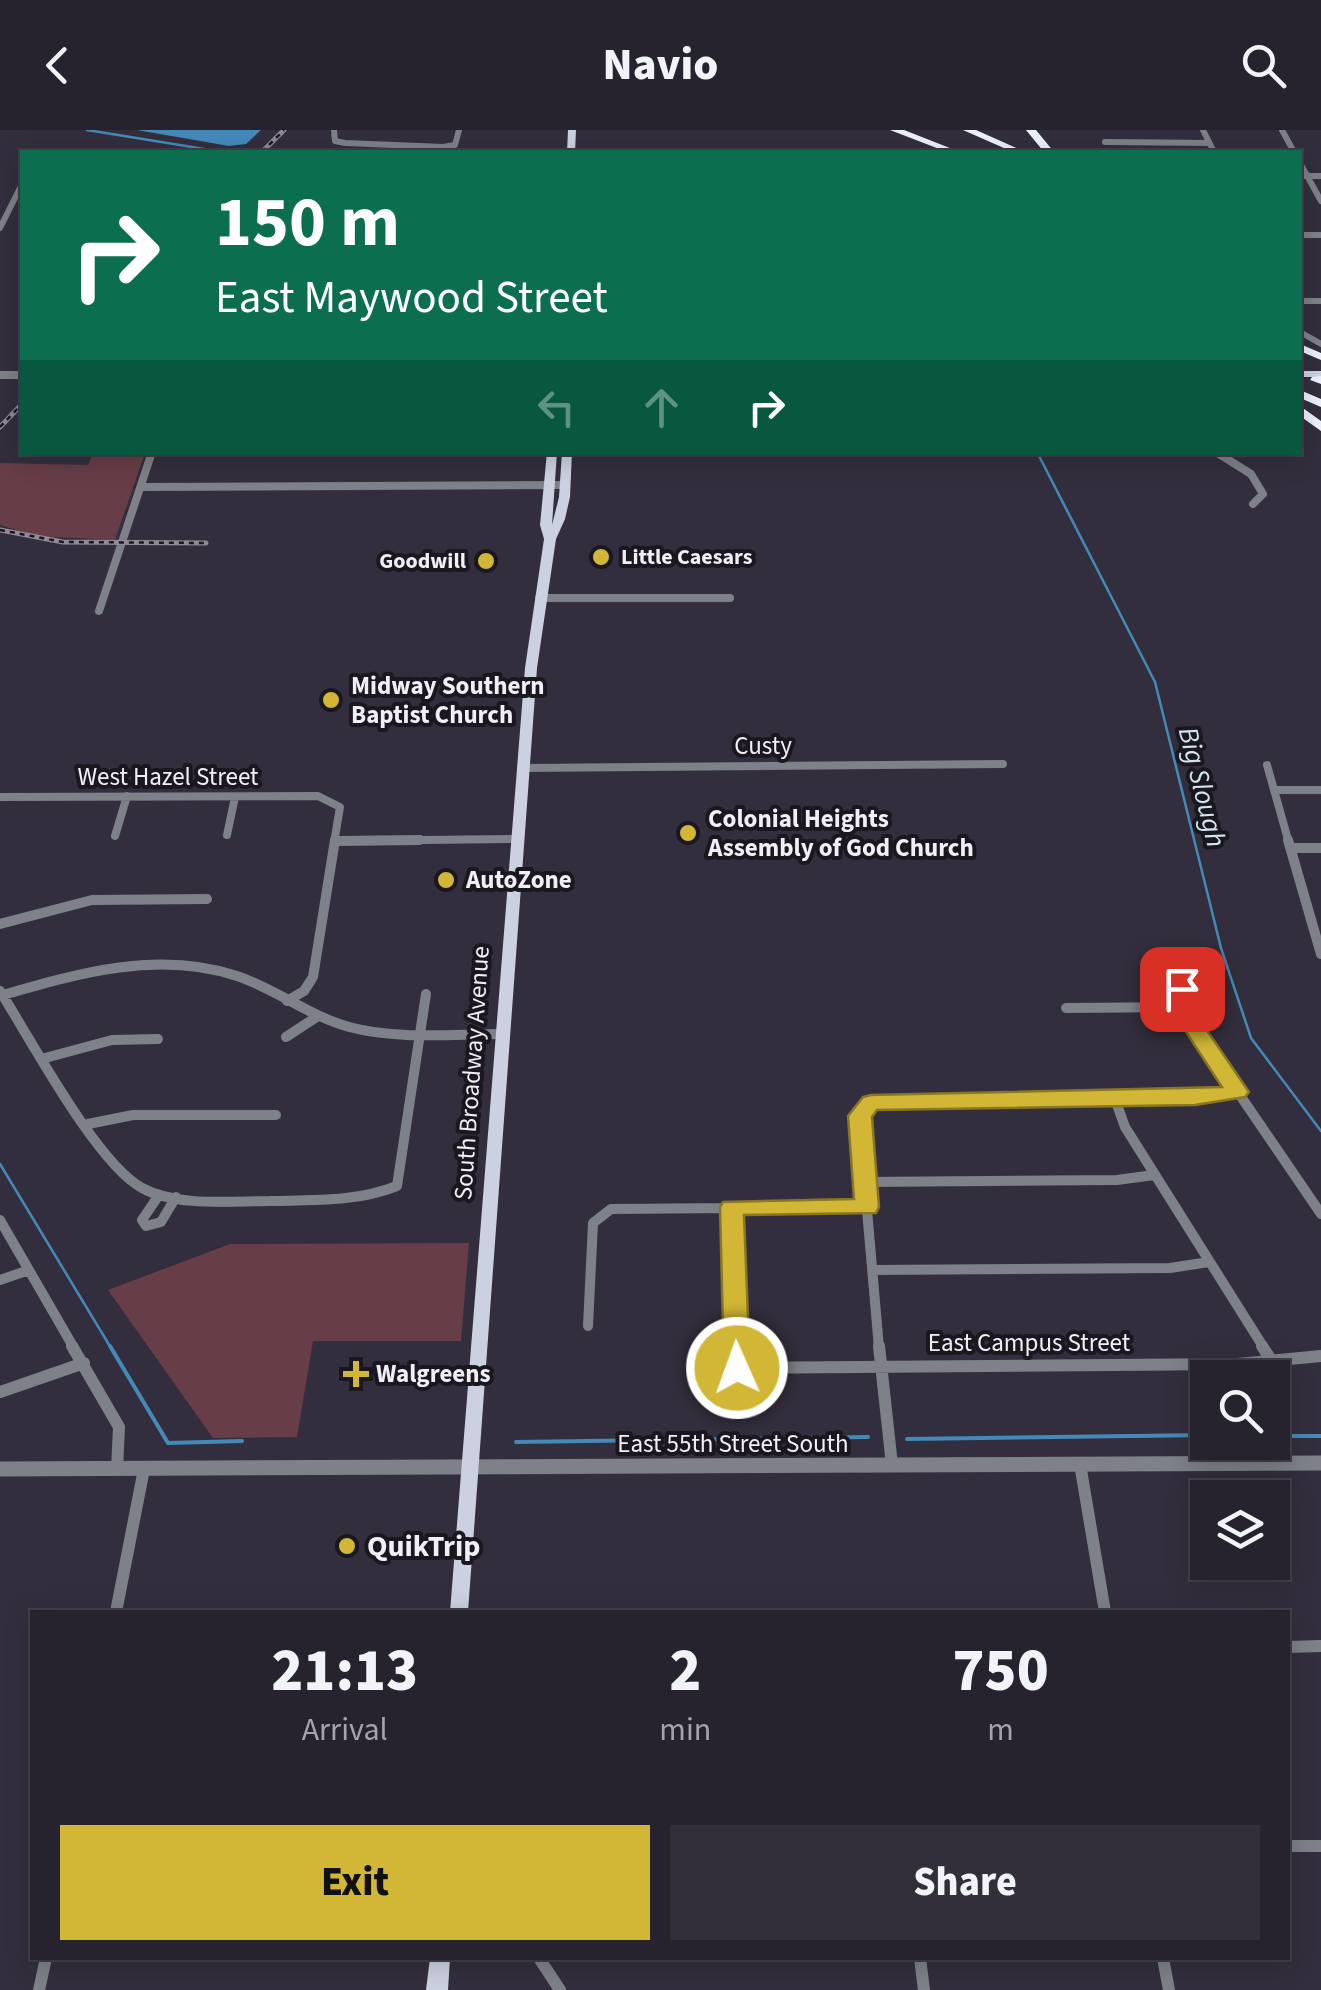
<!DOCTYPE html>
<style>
body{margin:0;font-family:"Source Sans 3",sans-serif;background:#322f3a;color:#f1f3f6;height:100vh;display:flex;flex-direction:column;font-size:38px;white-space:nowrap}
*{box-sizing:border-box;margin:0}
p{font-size:32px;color:#a4a4aa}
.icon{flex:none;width:55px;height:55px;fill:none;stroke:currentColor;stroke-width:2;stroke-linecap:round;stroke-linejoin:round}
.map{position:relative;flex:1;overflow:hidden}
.sheet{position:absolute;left:30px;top:1480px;width:1260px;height:350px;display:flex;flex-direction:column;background:#26222e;border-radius:0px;box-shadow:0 5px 25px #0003,0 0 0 2px #423f4a}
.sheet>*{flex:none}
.banner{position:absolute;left:20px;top:20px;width:1282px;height:305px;border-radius:0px;box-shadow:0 5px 25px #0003,0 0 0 2px #423f4a;background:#0b6e4f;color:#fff;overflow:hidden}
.controls{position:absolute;left:1190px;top:1230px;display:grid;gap:20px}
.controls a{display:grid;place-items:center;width:100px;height:100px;border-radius:0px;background:#26222e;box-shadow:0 5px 25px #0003,0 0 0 2px #423f4a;font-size:50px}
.pin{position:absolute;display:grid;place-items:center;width:85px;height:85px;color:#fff;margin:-42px;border-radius:20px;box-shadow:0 5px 15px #0006}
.me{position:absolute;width:110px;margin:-55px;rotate:358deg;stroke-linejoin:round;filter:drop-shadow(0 0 8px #0008)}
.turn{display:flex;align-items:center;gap:35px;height:210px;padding:0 30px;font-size:45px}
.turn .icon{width:130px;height:130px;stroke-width:2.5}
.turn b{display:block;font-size:70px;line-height:85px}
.lanes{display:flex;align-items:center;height:95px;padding:0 30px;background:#0003;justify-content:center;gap:50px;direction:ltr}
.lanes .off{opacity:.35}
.eta{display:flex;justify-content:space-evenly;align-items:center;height:170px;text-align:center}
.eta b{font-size:60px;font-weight:800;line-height:70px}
.action{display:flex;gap:20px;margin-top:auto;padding:20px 30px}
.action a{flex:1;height:115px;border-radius:0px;background:#d2b736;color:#111;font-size:40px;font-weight:800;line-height:115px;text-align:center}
.action a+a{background:#322f3a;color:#f1f3f6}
header{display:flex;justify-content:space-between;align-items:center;height:130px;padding:0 30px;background:#26222e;font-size:45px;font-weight:800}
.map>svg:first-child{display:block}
</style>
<header><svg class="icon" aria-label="back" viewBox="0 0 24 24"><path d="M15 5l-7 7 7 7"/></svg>Navio<svg class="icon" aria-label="search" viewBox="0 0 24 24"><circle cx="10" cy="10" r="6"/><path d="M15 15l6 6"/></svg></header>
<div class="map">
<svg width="1321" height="1860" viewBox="0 0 1321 1860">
<rect width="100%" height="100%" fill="#332e3d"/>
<!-- green -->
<path fill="#673d47" d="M93 323H145L115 410 35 406 0 395V333L88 335Z
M469 1113 461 1211H313L297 1307 213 1308 108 1160 230 1114Z"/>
<!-- water -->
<path fill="#448ab9" d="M137 0H261L246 14 229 16Z"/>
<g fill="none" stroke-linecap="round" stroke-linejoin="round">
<!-- stream-far1 -->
<path stroke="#448ab9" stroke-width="2.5" d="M87 0 223 22
M1037 322 1155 552 1221 818 1251 908 1321 1001
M0 1034 111 1218"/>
<!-- stream -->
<path stroke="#448ab9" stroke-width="4" d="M110 1216 168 1313 242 1311
M1272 1306H1321
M907 1309 1208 1305
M516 1312 868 1307"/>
<!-- minor-far3 -->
<path stroke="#7e8189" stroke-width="6" d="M334 0 335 11 345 13 443 17 455 15 459 0
M1203 0 1214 22
M1282 0 1294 22
M1105 12 1209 13
M1300 33 1321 71
M1301 46H1321
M0 98 22 54
M1300 105H1321
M1300 171H1321
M1300 202 1321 214"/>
<!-- minor-far2 -->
<path stroke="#7e8189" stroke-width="8" d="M1216 322 1251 344 1263 364 1253 374
M141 357 566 355
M539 468H730
M99 481 152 322
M1267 635 1289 713
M523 638 1003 634
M1274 660H1321
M0 667 318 666 340 677 334 713
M227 705 235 667
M115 706 127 666
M337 711 517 709"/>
<!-- minor-far1 -->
<path stroke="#7e8189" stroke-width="10" d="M1288 710 1321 824
M337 711 420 710
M1291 718H1321
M0 794 92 770 207 769
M1176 831 1197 902 1321 1084
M0 861C30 908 96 1033 142 1058 177 1077 231 1071 270 1071 313 1070 357 1072 397 1056L426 864
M3 865C79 843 159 820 237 846 276 859 309 886 349 897 398 910 452 904 502 904
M287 871 304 861 313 847 335 710
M1066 878 1187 877
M286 907 318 886
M45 928 112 910 158 909
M1115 969 1125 997 1264 1218
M88 994 133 985H276
M865 1052 1117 1050 1154 1045
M159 1065 142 1090 146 1096 161 1092 176 1067
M732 1077 736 1218
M0 1090 74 1218
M873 1140 1170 1138 1209 1132
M0 1150 29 1140
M588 1196 593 1093 611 1079 867 1077
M879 1218 863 1034 865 976 892 970 1195 968 1237 962"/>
<!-- minor -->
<path stroke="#7e8189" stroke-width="12" d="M72 1216 119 1297 117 1339
M736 1216 737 1238 1237 1234 1321 1226
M879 1216 892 1335
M1262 1216 1273 1233
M0 1262 84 1233
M1080 1334 1105 1482
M116 1482 144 1339
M1288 1517 1321 1516
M1288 1716H1321
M539 1828 560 1860
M920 1828 924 1860
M1163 1828 1169 1860
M39 1860 46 1828"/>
<!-- tertiary-far1 -->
<path stroke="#7e8189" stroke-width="8" d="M0 245H22"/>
<!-- tertiary -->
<path stroke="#7e8189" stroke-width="15" d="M0 1339 1321 1333"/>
<!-- primary -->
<path fill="#ccd1e1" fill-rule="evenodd" d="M568 0H576L575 22H567Z
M1300 241H1321V247H1300Z
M547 322H557L552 395 559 367 562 322H572L570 367 565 389 556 409 537 538 468 1482H450L525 538 544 409 540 395Z
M430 1828H450L448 1860H426Z"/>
<!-- motorway -->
<path fill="#edf1fd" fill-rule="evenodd" d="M890 0H904L960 22H947Z
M963 0H976L1025 22H1013Z
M1026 0H1036L1054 22H1044Z
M1300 214 1321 223V230L1300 221Z
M1321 246V254L1310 250 1312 247Z
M1300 260 1321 269V277L1300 268Z
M1300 276 1321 291V301L1300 286Z"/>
<!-- rail casing -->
<g stroke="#8e8a96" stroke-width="5">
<path id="rail" d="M262 22 284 0
M0 297 22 274
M0 400 63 412 206 413"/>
</g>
<!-- rail -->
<use href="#rail" stroke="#1a171e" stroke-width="2.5" stroke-dasharray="5" stroke-linecap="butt"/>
</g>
<!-- route -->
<path fill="#d2b736" stroke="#887723" stroke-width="2.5" d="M1182 852 1193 859 1208 902 1249 962 1245 967 1195 975 877 980 872 987 879 1077 876 1083 744 1085 750 1238 737 1247 728 1244 724 1238 720 1077 723 1072 854 1069 848 986 863 967 871 965 1222 957 1186 902 1172 859Z"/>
<!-- markers -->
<g fill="#d2b736" stroke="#1a171e" stroke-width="4">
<circle cx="601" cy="427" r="10"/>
<circle cx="486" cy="431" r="10"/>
<circle cx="331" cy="570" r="10"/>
<circle cx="688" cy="703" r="10"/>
<circle cx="446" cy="750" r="10"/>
<path d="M351 1229h10v10h10v10h-10v10h-10v-10h-10v-10h10z"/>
<circle cx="347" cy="1416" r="10"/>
</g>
<g text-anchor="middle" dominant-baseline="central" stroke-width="8" stroke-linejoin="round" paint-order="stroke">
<!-- far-poi labels -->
<g font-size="22" font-weight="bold" fill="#f2eef8" stroke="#1a171e" text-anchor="start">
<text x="621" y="427">Little Caesars</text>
<text x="466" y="431" text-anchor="end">Goodwill</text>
</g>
<!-- poi labels -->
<g font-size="25" font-weight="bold" fill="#f2eef8" stroke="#1a171e" text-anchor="start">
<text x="351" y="556">Midway Southern<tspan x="351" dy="29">Baptist Church</tspan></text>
<text x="708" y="689">Colonial Heights<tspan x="708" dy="29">Assembly of God Church</tspan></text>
<text x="466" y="750">AutoZone</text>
<text x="376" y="1244">Walgreens</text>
</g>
<!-- street labels -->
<g font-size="25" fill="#f2eef8" stroke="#1a171e">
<text x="763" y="616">Custy</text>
<text x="168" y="647">West Hazel Street</text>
<text transform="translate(472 943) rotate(-86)">South Broadway Avenue</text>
<text x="1029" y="1213">East Campus Street</text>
<text x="733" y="1314">East 55th Street South</text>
</g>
<!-- water labels -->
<g font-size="28" font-style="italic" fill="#d2e4f1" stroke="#1a171e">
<text transform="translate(1202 657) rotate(76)">Big Slough</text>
</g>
<!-- near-poi labels -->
<g font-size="30" font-weight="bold" fill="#f2eef8" stroke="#1a171e" text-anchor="start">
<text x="367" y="1416">QuikTrip</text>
</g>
</g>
</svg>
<div class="controls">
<a><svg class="icon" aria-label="search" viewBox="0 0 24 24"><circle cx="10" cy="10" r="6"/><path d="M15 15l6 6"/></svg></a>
<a><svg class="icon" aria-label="layers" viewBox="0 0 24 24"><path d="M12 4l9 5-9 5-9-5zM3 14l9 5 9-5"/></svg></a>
</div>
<div class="pin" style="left:1182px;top:859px;background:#d93025"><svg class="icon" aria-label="arrive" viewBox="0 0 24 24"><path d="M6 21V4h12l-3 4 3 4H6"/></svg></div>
<svg class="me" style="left:737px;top:1238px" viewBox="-20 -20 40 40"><circle r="17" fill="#d2b736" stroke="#fff" stroke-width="3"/><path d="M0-11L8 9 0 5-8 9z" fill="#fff"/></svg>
<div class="banner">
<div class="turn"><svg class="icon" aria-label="right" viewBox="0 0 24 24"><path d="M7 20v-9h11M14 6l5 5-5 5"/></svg><div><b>150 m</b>East Maywood Street</div></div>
<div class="lanes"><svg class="icon off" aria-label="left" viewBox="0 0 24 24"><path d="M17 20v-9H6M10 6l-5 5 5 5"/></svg><svg class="icon off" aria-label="ahead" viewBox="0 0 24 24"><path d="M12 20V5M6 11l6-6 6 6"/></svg><svg class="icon" aria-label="right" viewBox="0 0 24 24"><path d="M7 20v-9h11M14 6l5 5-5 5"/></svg></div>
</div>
<section class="sheet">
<div class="eta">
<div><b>21:13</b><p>Arrival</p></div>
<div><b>2</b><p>min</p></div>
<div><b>750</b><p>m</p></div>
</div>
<div class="action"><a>Exit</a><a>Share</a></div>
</section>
</div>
